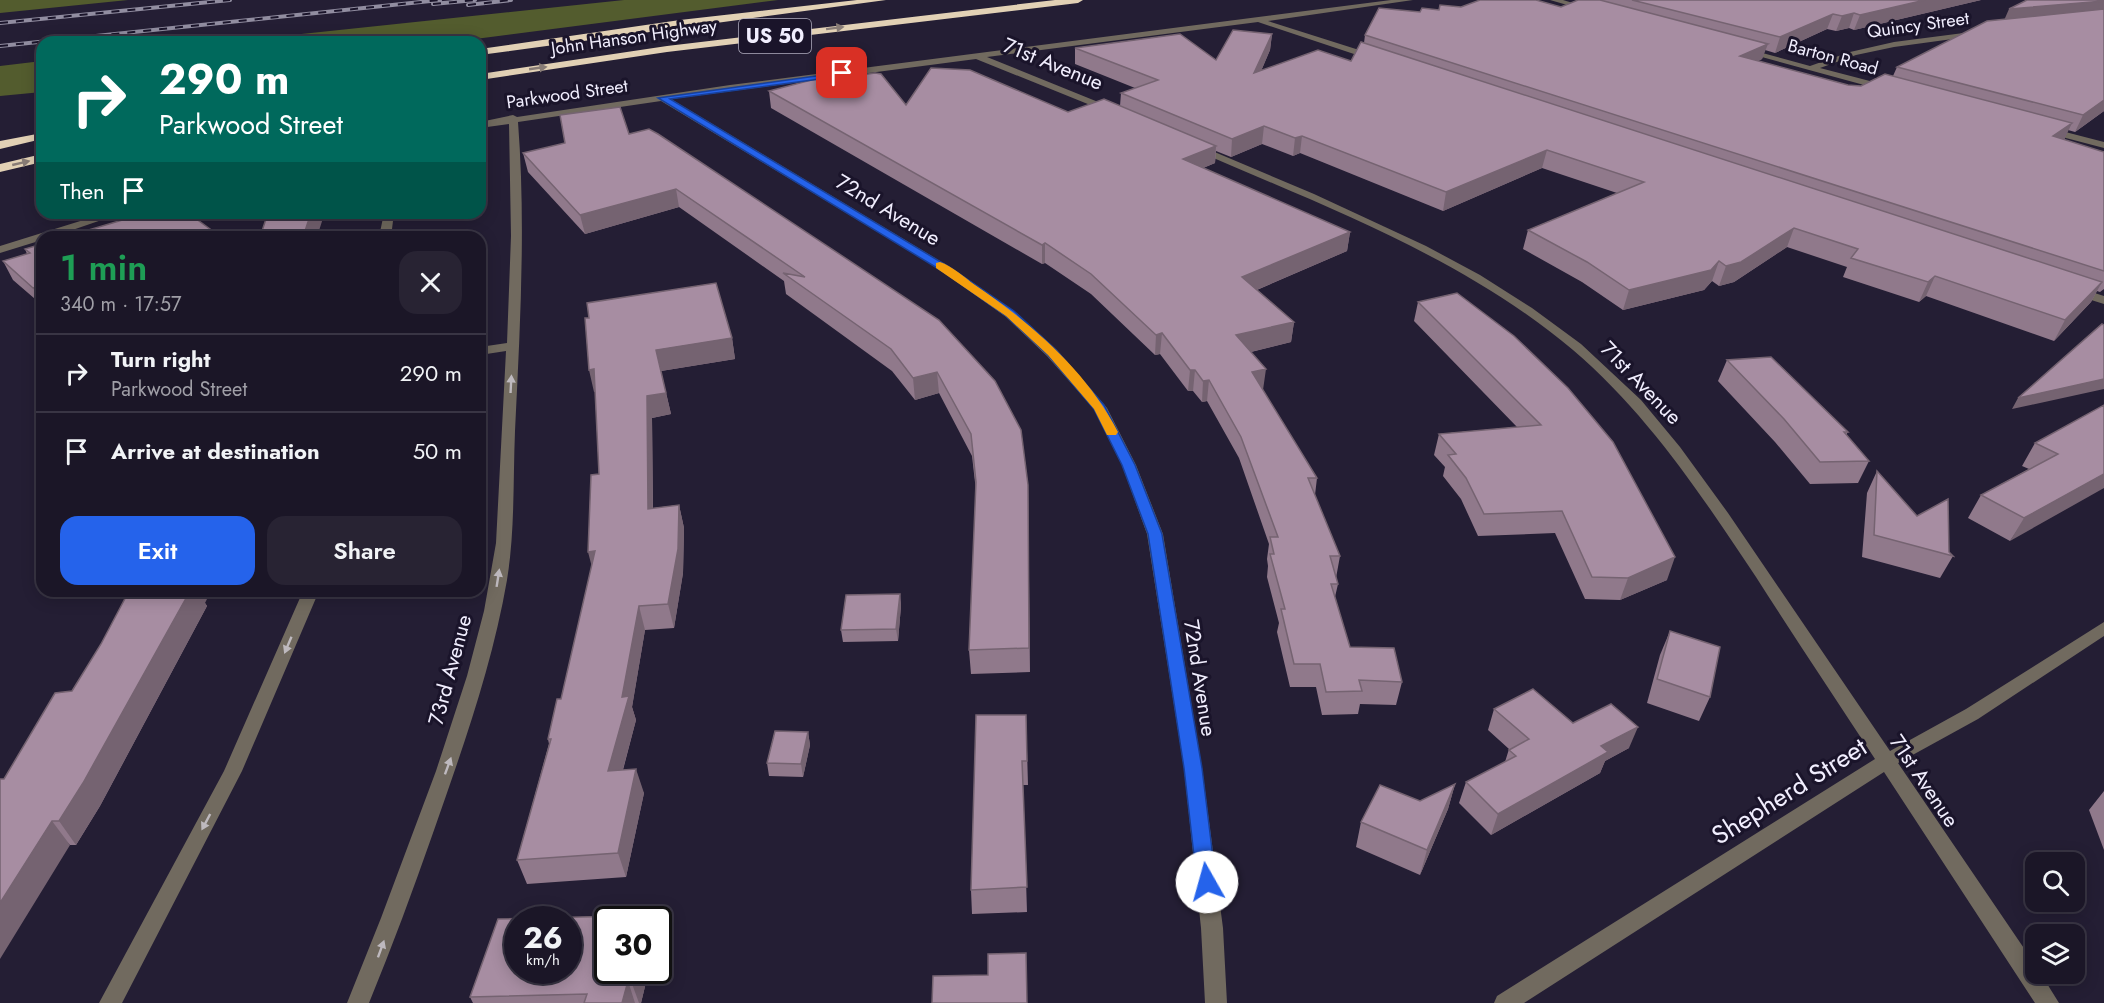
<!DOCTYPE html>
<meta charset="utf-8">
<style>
body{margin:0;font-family:Jost,sans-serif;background:#282333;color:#f1f3f6;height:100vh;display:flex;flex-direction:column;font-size:22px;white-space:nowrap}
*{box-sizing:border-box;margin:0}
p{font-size:20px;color:#a09fa7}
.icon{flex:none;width:33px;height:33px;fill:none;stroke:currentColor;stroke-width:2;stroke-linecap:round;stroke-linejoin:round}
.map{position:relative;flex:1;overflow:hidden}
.sheet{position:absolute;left:36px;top:231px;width:450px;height:366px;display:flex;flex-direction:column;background:#1b1627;border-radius:18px;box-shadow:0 3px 15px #0003,0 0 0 2px #393544}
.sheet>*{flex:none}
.guide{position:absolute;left:36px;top:36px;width:450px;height:183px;border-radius:18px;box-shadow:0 3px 15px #0003,0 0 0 2px #393544;background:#00695c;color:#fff;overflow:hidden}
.buttons{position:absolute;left:2025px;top:852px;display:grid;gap:12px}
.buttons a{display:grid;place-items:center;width:60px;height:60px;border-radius:12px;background:#1b1627;box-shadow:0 3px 15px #0003,0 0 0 2px #393544;font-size:30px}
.speed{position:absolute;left:504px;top:906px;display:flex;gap:12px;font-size:30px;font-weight:700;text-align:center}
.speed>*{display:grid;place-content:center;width:78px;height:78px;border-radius:50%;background:#1b1627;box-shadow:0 3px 15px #0003,0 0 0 2px #393544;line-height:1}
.speed small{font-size:15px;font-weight:400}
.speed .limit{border:3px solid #111;border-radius:9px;background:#fff;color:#111}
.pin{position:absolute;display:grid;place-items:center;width:51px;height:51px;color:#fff;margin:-26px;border-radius:12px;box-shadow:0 3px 9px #0006}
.me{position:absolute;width:66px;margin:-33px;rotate:353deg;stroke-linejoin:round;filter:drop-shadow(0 0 4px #0008)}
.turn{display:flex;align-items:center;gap:21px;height:126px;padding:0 24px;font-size:27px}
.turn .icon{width:78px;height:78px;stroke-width:2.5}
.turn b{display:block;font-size:42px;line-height:51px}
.then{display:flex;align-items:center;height:57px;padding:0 24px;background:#0003;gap:12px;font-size:22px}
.round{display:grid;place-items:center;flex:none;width:63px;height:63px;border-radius:18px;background:#282333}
.headline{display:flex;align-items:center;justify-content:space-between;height:102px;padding:0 24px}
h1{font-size:36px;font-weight:600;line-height:45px;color:#1e9e55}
.action{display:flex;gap:12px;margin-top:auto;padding:12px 24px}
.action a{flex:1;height:69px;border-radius:18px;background:#2563eb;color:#fff;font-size:24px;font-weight:600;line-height:69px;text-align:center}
.action a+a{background:#282333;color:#f1f3f6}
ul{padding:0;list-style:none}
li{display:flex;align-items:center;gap:18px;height:78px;padding:0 24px;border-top:2px solid #393544}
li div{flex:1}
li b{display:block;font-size:22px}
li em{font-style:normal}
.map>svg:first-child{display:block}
</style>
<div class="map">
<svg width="2104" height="1003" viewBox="0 0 2104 1003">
<rect width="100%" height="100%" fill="#241e34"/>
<!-- forest -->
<path fill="#535c2e" d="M0 0H128L0 13Z
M624 0H778L452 42H225Z
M42 61V92L0 96V66Z"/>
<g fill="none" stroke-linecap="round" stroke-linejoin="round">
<!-- minor -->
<path fill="#716a5f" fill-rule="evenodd" d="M1391 0H1413L1268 21 1378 56 1379 58 1375 61 1258 22 987 57 1113 108V112L1110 113 976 59 671 99 950 267 1014 311 1057 350 1107 408 1136 465 1163 534 1202 768 1223 928 1227 1003H1205L1201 928 1184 768 1147 534 1122 465 1094 409 1047 356 1006 317 942 271 661 101 518 122C526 225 520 328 515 431 513 480 515 531 507 580 492 667 462 750 433 833 413 890 392 947 369 1003H347L381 918 436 771 467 676 484 611 496 543 506 351 480 355V347L507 343 511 236 509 124 480 128V122L513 115 517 117 730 85Z
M1550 0H1563L1592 9 1588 11Z
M1979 31 1983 33 1982 35 1894 47 1856 55 1820 68 1889 86 1890 88 1886 91 1740 51 1744 48 1810 66 1850 52 1894 42Z
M2046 127 2104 142V148L2043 132V128Z
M1198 145 1314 194 1426 246 1480 275 1532 308 1581 344 1641 400 1680 447 1728 513 1890 751 1966 709 2104 622V636L1978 719 1898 763 2036 966V974H2041L2059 1003H2035L1884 772 1524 1003H1494L1497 996 1875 759C1835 698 1795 638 1756 577 1702 496 1648 414 1573 350 1464 258 1324 206 1195 150L1193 148Z
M106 213H122L52 237H42V240L0 253V246Z
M384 213H394L391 237H379Z
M2076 287 2104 296V304L2072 294V288Z
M303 591H319L242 771 122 1003H99L224 771Z"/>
<!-- motorway -->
<path fill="#e2d1b5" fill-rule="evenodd" d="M857 0H886L480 55V49L680 20Z
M1055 0H1083L1078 3 667 52 480 80V74L667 46Z
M42 133V139L0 149V141Z
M42 154V162L0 172V164Z"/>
<!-- rail casing -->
<g stroke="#918da0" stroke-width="4">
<path id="rail" d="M433 4 475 0
M468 5 511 0
M0 23 230 0
M0 46 440 0"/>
</g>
<!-- rail -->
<use href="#rail" stroke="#1a142a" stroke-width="2" stroke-dasharray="8" stroke-linecap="butt"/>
</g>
<!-- wall -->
<path fill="#90798b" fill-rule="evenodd" d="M1578 0H1981L1854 30 1849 28 1836 31 1827 29 1775 53 1765 50 1762 59 1758 61 1848 85 1861 86 1893 76 1897 67 2005 19 2104 0V111L2075 132 2068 130 2064 140 2104 152V289L2100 292 2097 291 2091 302 2054 341 1926 296 1919 302 1843 277 1847 267 1787 247 1734 282 1719 286 1712 281 1704 290 1623 310 1582 282 1523 249 1528 230 1617 193 1542 168 1443 211 1300 153 1293 156 1262 144 1231 157 1216 151 1215 163 1203 168 1350 232 1347 251 1257 290 1294 322 1291 342 1251 352 1263 390 1317 478 1315 495 1340 556 1336 578 1338 584 1335 597 1350 647 1402 682 1396 705 1360 704 1358 714 1322 715 1316 687H1290L1277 632 1279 623 1267 577 1268 566 1267 559 1269 544 1239 458 1207 401 1202 402 1193 391H1188L1160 354 1155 355 1091 294 1045 263 1042 264 771 108 769 91 825 80 906 105 1068 112 1120 106 1121 93 1135 88 1075 64V48L1216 60 1272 34 1270 50 1261 71 1351 61 1364 43 1365 35 1420 12 1461 7H1561Z
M629 134 939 320 1028 485 1030 672 971 674 969 650 976 491 972 456 939 393 915 400 892 371 786 294 784 281 679 207 585 234 528 172 523 153Z
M42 244V305L13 280 3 261 27 254 25 249Z
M1457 293 1667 580 1620 600 1585 599 1555 533 1478 536 1461 499 1443 476 1445 467 1434 455 1439 434 1517 427 1414 321 1418 302Z
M732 338 735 359 661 371 671 414 652 418 653 508 679 505 684 528 683 573 674 628 645 630 632 707 636 720 623 770 644 793 626 877 527 884 517 860 549 744 548 739 561 699 592 565 599 474 595 391 594 392Z
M1727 360 1848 432 1846 435 1869 461 1858 483 1810 484 1775 442 1718 381Z
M2104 405 2010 541 1968 518 1981 495 2029 469 2022 466 2035 443Z
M1877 471 1953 556 1940 578 1862 557 1867 493Z
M900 594 901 606 898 641 843 642 841 630Z
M205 603 207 606 100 806 76 845H70L4 779 72 691Z
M1670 631 1710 697 1699 721 1647 703 1660 655Z
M1494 709 1573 723 1629 748 1605 761 1600 773 1491 835 1459 803 1466 782 1505 762 1509 749 1488 730Z
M1026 715 1028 785H1023L1027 912 972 914 971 890Z
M808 732 810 745 803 777 769 776 767 763Z
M1455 784 1448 809 1420 875 1356 847 1361 822 1420 801Z
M2104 791V850L2089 810Z
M621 916 622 920H608V970H649L641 1003H473L470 997 498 919ZM518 920H568V970H518Z"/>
<!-- shaded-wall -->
<path fill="#756371" d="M1925 0H1981L1854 30 1860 15Z
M2104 1V16L2002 25 2009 9Z
M1854 13 1849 28 1836 31 1842 16Z
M1833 14 1827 29 1775 53 1780 37Z
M1272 34 1270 50 1253 90 1254 73Z
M1768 44 1762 59 1735 72 1740 56Z
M2104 100V111L2075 132 2083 115Z
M2072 123 2064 140 2053 136Z
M1264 126 1262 144 1231 157 1232 139Z
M1302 136 1300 153 1293 156 1295 138Z
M1216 146 1215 163 1182 177 1183 159Z
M1547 150 1542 168 1443 211 1446 192Z
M676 189 679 207 585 234 580 215Z
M311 213H324V215L317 237H303Z
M1794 228 1787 247 1734 282 1719 286 1726 266Z
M210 229 214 237H187Z
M1350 232 1347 251 1240 297 1242 277Z
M1045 243V263L1042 264V245Z
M1719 261 1712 281 1704 290 1623 310 1629 290Z
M1935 276 1926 296 1919 302 1928 282Z
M2102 282 2091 302 2054 341 2065 320Z
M42 285V304L33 288Z
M1294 322 1291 342 1234 356 1236 335Z
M1162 333 1160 354 1155 355 1156 335Z
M732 338 735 359 661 371 656 350Z
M594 369 600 390 594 392 589 370Z
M1266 369 1263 390 1252 372Z
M1190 370H1195L1193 391H1188Z
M937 372 939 393 915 400 913 378Z
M2104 379V389L2012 409 2018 398Z
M1209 380 1207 401 1202 402 1203 381Z
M666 393 671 414 652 418 653 532 648 509 647 396Z
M2104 474V488L2010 541 2024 518Z
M679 505 684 528 683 573 674 628 668 604Z
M595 551 594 575 588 552Z
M1675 557 1667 580 1620 600 1628 578Z
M190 591H211L205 603 207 606 100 806 76 845 59 821Z
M900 594 901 606 898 641 896 629Z
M639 606 645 630 632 707 636 720 616 795 608 771Z
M1638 727 1629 748 1605 761 1600 773 1491 835 1498 814 1601 746Z
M808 732 810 745 803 777 801 764Z
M636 769 644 793 626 877 618 853Z
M1455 784 1448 809 1420 875 1427 850Z
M52 821 70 845 0 959V903Z
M634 970H649L641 1003H639L631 981Z
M628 981 635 1003H622Z"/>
<!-- building -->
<path fill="#a78da2" stroke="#756371" stroke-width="1.5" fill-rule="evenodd" d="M1480 0H1536L1561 7 1578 0H1600L1768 44 1740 56 1848 85 1861 86 1885 74 2072 123 2053 136 2104 152V271L1365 35 1379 8 1420 12 1422 8 1439 10 1440 5 1461 7Z
M1632 0H1925L1860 15 1854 13 1842 16 1833 14 1780 37Z
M2027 0H2104V1L2009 9Z
M2104 9V100L2083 115 1897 67 1987 21Z
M1233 30 1272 34 1254 73 1318 50 1351 61 1361 42 2102 282 2065 320 1935 276 1928 282 1851 258 1858 249 1794 228 1741 262 1726 266 1719 261 1711 270 1629 290 1587 262 1528 230 1644 182 1547 150 1446 192 1302 136 1295 138 1264 126 1232 139 1121 93 1158 80 1075 48 1180 34 1216 60Z
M931 68 970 70 1068 112 1104 99 1216 146 1183 159 1350 232 1242 277 1294 322 1236 335 1266 369 1252 372 1317 478H1308L1340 556H1330L1338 584H1331L1350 647 1394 648 1402 682 1359 680 1362 691 1326 692 1320 664H1294L1281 609H1285L1270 554H1274L1270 537H1278L1241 437 1209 380 1203 381 1195 370H1190L1162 333 1156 335 1091 274 1045 243 1042 245 769 91 823 77 825 80 875 73 881 74 906 105Z
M620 107 629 134 649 129 658 134 939 320 995 381 1021 430 1028 485 1029 648 969 650 976 482 971 434 937 372 913 378 891 349 783 273 805 277 676 189 580 215 523 153 565 143 560 115Z
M146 213H188L210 229 187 237H65Z
M268 213H311L303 237H260Z
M42 244V285L33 288 3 261 30 253 25 249Z
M716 283 732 338 656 350 666 393 647 396 648 509 679 505 678 549 668 604 639 606 622 697 629 696 608 771 636 769 618 853 517 860 551 739H548L557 699H561L595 551 588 552 591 475 599 474 594 369 589 370 585 318H589L587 303Z
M1457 293 1514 336 1568 388 1613 442 1675 557 1628 578 1592 577 1562 511 1484 514 1466 478 1448 455 1456 454 1439 434 1541 425 1418 302Z
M2102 324 2104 325V379L2018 398Z
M1771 357 1848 432H1844L1869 461 1820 462 1784 419 1727 360Z
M2104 405V474L2024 518 1981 495 2058 454 2035 443Z
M1877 471 1917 516 1948 499 1949 552 1953 556 1874 535Z
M129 591H190L83 783 59 821H52L0 903V779H4L55 693 72 691 101 644Z
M900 594 896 629 841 630 846 595Z
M1670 631 1720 647 1710 697 1657 679Z
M1533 689 1573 723 1611 704 1638 727 1601 746 1608 752 1498 814 1466 782 1516 756 1509 750 1529 739 1494 709Z
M976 715H1026L1027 761H1022L1027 887 971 890Z
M775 731 808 732 801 764 767 763Z
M1455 784 1427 850 1361 822 1380 785 1420 801Z
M621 916 620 920H608V970H634L631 981H628L622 1003H584L587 994 470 997 498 919ZM518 920H568V970H518Z
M1026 953 1027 1003H932L933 976 988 975V954Z"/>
<!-- one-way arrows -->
<defs><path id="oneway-solid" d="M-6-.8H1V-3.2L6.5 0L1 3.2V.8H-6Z" transform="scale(1.5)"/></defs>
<g fill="#887c76">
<use href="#oneway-solid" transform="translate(835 28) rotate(-7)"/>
<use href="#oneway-solid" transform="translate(538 68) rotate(-8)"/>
<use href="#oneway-solid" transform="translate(21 163) rotate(-13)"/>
</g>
<g fill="#beb9be">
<use href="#oneway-solid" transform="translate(511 384) rotate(-87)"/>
<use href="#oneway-solid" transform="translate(498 578) rotate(-81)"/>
<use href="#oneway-solid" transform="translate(288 645) rotate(113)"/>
<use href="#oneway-solid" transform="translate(448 766) rotate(-70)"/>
<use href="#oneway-solid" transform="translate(206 822) rotate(118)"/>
<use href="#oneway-solid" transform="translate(381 949) rotate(-70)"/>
</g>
<!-- route -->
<path fill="#2563eb" stroke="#184099" stroke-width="1.5" d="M845 72 842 76 670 99 949 267 1014 311 1056 350 1104 405 1135 465 1162 534 1202 768 1216 882 1213 888 1207 890 1200 888 1197 882 1184 768 1148 534 1122 465 1094 409 1048 355 1006 316 942 271 658 98Z"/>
<!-- slow -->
<path fill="#f59e0b" d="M940 262C952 266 964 277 975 285 1031 323 1087 371 1118 432L1116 435H1107L1094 409 1048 355 1006 316 936 268V263Z"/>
<g text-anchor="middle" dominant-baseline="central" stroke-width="6" stroke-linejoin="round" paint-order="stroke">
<!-- far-street labels -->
<g font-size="18" fill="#f1eefe" stroke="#1a142a">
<text transform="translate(1918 25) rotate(-8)">Quincy Street</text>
<text transform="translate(634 37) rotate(-8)">John Hanson Highway</text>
<text transform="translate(1833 57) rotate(15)">Barton Road</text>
<text transform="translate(567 94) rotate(-8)">Parkwood Street</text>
</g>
<!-- shield labels -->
<rect fill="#1a142a" stroke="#b0adbe" stroke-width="1.5" x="739" y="19" width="72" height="34" rx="4.5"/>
<g font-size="20" font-weight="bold" fill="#f1eefe">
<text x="775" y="36">US 50</text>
</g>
<!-- street labels -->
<g font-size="21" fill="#f1eefe" stroke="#1a142a">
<text transform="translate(1053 64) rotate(22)">71st Avenue</text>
<text transform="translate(888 210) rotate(31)">72nd Avenue</text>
<text transform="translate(1641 383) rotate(46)">71st Avenue</text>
<text transform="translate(450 670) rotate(-75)">73rd Avenue</text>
<text transform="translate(1200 678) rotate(81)">72nd Avenue</text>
<text transform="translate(1924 781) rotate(56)">71st Avenue</text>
</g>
<!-- near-street labels -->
<g font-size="26" fill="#f1eefe" stroke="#1a142a">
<text transform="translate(1789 791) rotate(-32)">Shepherd Street</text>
</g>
</g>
</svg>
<div class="buttons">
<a><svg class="icon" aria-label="search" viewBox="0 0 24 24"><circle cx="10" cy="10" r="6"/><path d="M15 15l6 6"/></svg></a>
<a><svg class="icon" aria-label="layers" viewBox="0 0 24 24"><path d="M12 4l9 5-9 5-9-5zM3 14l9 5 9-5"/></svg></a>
</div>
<div class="speed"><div>26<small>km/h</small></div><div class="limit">30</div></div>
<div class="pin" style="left:842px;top:73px;background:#d93025"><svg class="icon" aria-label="arrive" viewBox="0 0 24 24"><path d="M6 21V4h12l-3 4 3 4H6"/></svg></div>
<svg class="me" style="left:1207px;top:882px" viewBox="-20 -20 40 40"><circle r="19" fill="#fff"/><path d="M0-13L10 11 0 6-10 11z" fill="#2563eb"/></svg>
<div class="guide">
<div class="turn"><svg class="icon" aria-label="right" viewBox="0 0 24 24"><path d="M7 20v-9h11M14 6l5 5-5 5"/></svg><div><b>290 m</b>Parkwood Street</div></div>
<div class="then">Then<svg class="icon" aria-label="arrive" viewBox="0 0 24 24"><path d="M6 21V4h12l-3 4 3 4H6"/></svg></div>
</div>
<section class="sheet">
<div class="headline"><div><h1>1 min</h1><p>340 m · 17:57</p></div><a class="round"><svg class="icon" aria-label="close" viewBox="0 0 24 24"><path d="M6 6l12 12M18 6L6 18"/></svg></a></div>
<ul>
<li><svg class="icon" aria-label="right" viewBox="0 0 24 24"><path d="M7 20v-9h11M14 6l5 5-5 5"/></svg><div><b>Turn right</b><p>Parkwood Street</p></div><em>290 m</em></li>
<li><svg class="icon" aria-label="arrive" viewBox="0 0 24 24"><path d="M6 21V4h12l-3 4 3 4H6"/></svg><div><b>Arrive at destination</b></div><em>50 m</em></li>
</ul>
<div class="action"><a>Exit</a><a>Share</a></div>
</section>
</div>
